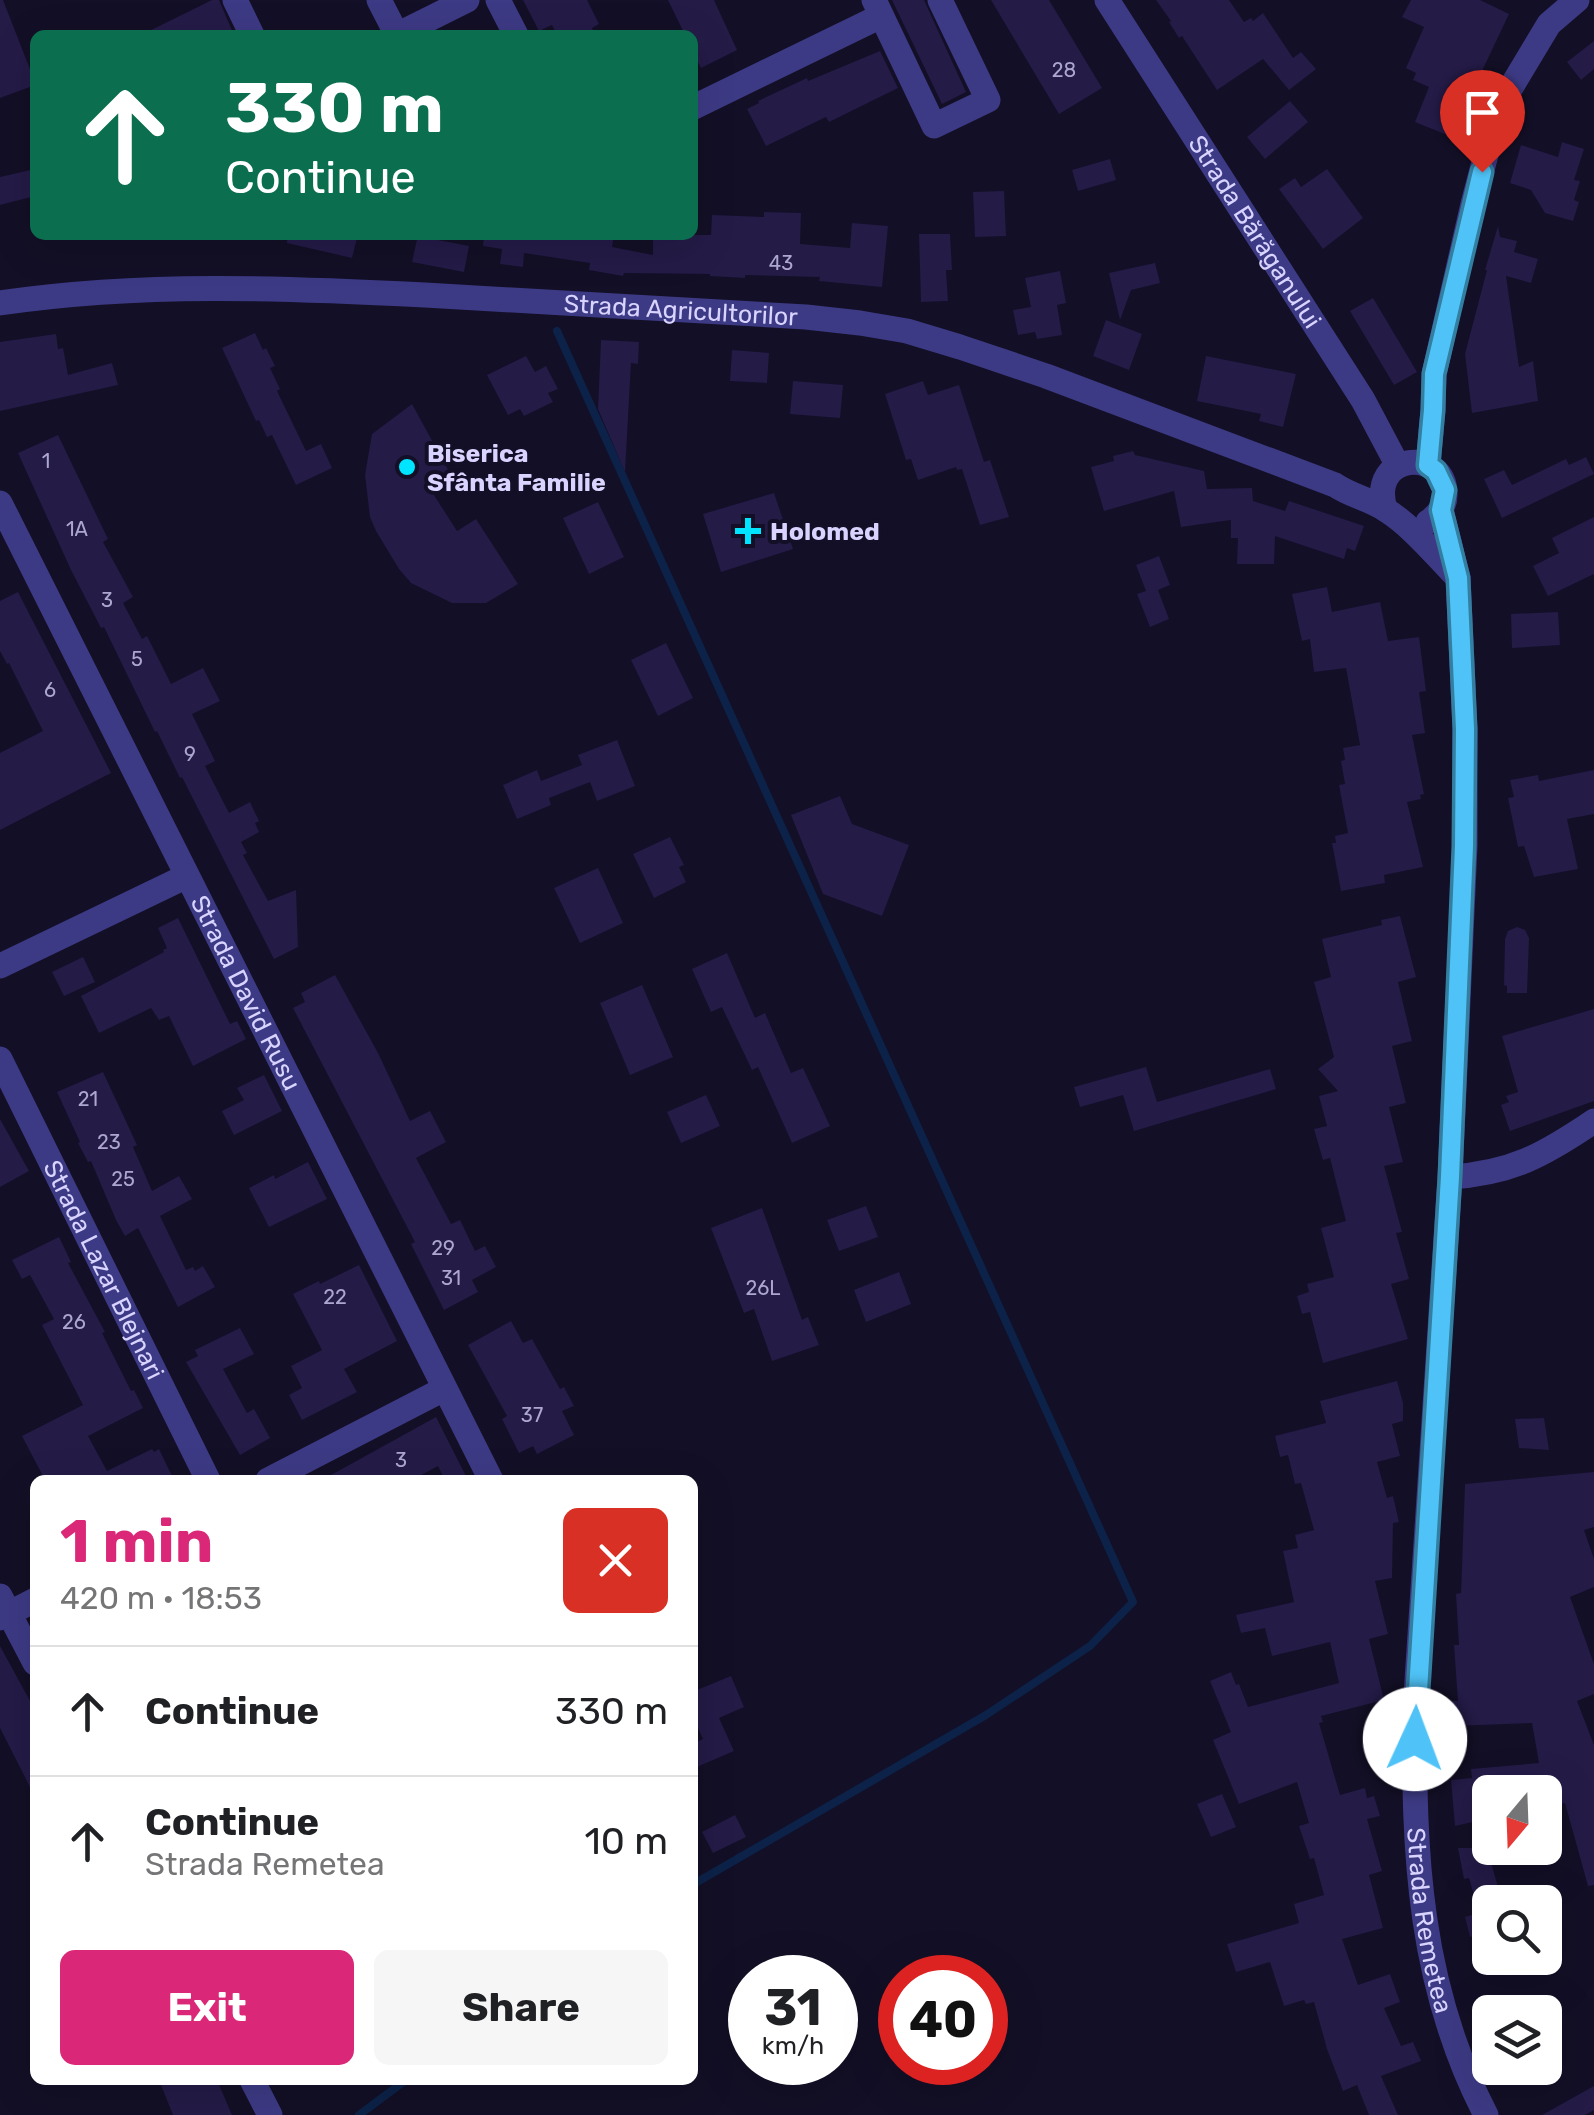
<!DOCTYPE html>
<meta charset="utf-8">
<style>
body{margin:0;font-family:Rubik,sans-serif;background:#f6f6f6;color:#202124;height:100vh;display:flex;flex-direction:column;font-size:38px;white-space:nowrap}
*{box-sizing:border-box;margin:0}
p{font-size:32px;color:#757577}
.icon{flex:none;width:55px;height:55px;fill:none;stroke:currentColor;stroke-width:2;stroke-linecap:round;stroke-linejoin:round}
.map{position:relative;flex:1;overflow:hidden}
.side{position:absolute;left:30px;top:1475px;width:668px;height:610px;display:flex;flex-direction:column;background:#fff;border-radius:15px;box-shadow:0 10px 40px #0002}
.side>*{flex:none}
.top-card{position:absolute;left:30px;top:30px;width:668px;height:210px;border-radius:15px;box-shadow:0 10px 40px #0002;background:#0b6e4f;color:#fff;overflow:hidden}
.needle{width:65px;rotate:199deg}
.buttons{position:absolute;left:1472px;top:1775px;display:grid;gap:20px}
.buttons a{display:grid;place-items:center;width:90px;height:90px;border-radius:15px;background:#fff;box-shadow:0 10px 40px #0002;font-size:50px}
.speed{position:absolute;left:728px;top:1955px;display:flex;gap:20px;font-size:50px;font-weight:700;text-align:center}
.speed>*{display:grid;place-content:center;width:130px;height:130px;border-radius:50%;background:#fff;box-shadow:0 10px 40px #0002;line-height:1}
.speed small{font-size:25px;font-weight:400}
.speed .limit{border:15px solid #d22;background:#fff;color:#111}
.pin{position:absolute;display:grid;place-items:center;width:85px;height:85px;color:#fff;margin:-102px -42px;border-radius:50% 50% 50% 0;rotate:-45deg;box-shadow:0 0 10px #0007}
.pin .icon{rotate:45deg}
.me{position:absolute;width:110px;margin:-55px;rotate:2deg;stroke-linejoin:round;filter:drop-shadow(0 0 8px #0008)}
.turn{display:flex;align-items:center;gap:35px;height:210px;padding:0 30px;font-size:45px}
.turn .icon{width:130px;height:130px;stroke-width:2.5}
.turn b{display:block;font-size:70px;line-height:85px}
.round{display:grid;place-items:center;flex:none;width:105px;height:105px;border-radius:15px;background:#f6f6f6}
.summary{display:flex;align-items:center;justify-content:space-between;height:170px;padding:0 30px}
h1{font-size:60px;font-weight:700;line-height:75px;color:#db2777}
.button{display:flex;gap:20px;margin-top:auto;padding:20px 30px}
.button a{flex:1;height:115px;border-radius:15px;background:#db2777;color:#fff;font-size:40px;font-weight:700;line-height:115px;text-align:center}
.button a+a{background:#f6f6f6;color:#202124}
ul{padding:0;list-style:none}
li{display:flex;align-items:center;gap:30px;height:130px;padding:0 30px;border-top:2px solid #e0e0e0}
li div{flex:1}
li b{display:block;font-size:38px}
li em{font-style:normal}
.map>svg:first-child{display:block}
</style>
<div class="map">
<svg width="1594" height="2115" viewBox="0 0 1594 2115">
<rect width="100%" height="100%" fill="#130f26"/>
<g fill="none" stroke-linecap="round" stroke-linejoin="round">
<!-- stream -->
<path stroke="#0c2248" stroke-width="8" d="M557 331 1133 1602 1090 1646 986 1715 692 1885
M359 2115 406 2080"/>
</g>
<!-- building -->
<path fill="#241b47" d="M0 0H3L35 82V85L0 98Z
M212 0H219L234 35H141Z
M523 0H587L599 24 592 28 595 35H557L552 25 539 31Z
M668 0H714L737 50 701 68 692 50V35H685Z
M892 0H924L966 92 942 104Z
M991 0H1049L1102 88 1059 114Z
M1156 0H1229L1244 22 1251 18 1253 21 1263 13 1293 58 1301 52 1316 69 1289 90 1263 59 1217 90 1182 36 1179 38 1169 22 1171 21Z
M1411 0H1480L1509 14 1482 71 1489 74 1481 92 1477 90 1462 141 1415 122 1429 87 1413 80 1416 73 1406 68 1424 27 1402 17Z
M1594 41V69L1581 80 1567 62Z
M880 51 898 88 829 122 826 117 766 146 747 109 759 103 758 101 807 78 808 81Z
M1290 101 1308 122 1265 159 1247 137Z
M1562 142 1584 149 1574 180 1580 181 1574 200 1579 202 1573 221 1545 213 1531 190 1510 183 1521 145 1558 157Z
M1110 159 1116 180 1078 191 1072 170Z
M35 169V196L0 205V177Z
M1327 169 1363 218 1323 249 1279 189 1295 178 1301 187Z
M1004 191 1006 236 975 237 973 192Z
M764 212 801 213 800 244 850 248 852 223 888 226 882 287 819 281 820 277 745 275V278L710 276V274L624 273 623 276 589 270 590 263 524 253 523 267 500 264 502 249 483 246 484 235H614L612 247 653 255V235H711L712 215 764 217Z
M1498 226 1500 237 1517 241 1514 252 1538 259 1531 283 1506 276 1519 367 1533 361 1538 401 1472 413 1465 354 1487 270H1485Z
M919 234H950L952 270H946L948 301 921 302Z
M288 235H345L357 238 352 258 287 243Z
M418 235H439L438 240 469 246 464 272 412 262Z
M1155 263 1160 283 1131 290 1120 320 1109 273Z
M1060 271 1066 303 1057 305 1062 335 1037 339 1035 332 1018 335 1013 310 1031 307 1025 278Z
M1373 298 1417 372 1394 385 1350 311Z
M1106 320 1142 334 1129 370 1093 356Z
M255 333 263 350 266 348 275 366 270 368 280 389 277 391 306 451 321 444 332 468 296 485 272 435 267 437 259 420 256 421 222 348Z
M56 334 58 349 63 348 68 375 112 363 118 385 0 411V342Z
M601 340 639 342 638 364 631 363 625 472 598 409Z
M732 350 769 353 767 383 730 381Z
M526 356 535 372 546 366 558 389 548 393 553 402 524 416 520 409 508 415 487 375Z
M1206 356 1296 374 1283 427 1259 421 1261 414 1197 401Z
M793 381 843 385 840 418 790 414Z
M923 381 928 395 959 385 984 462 990 460 1009 517 980 525 962 469 957 470 956 467 918 480 911 459 906 460 885 394Z
M412 404 452 477 432 492 457 531 476 519 518 584 486 603H452L411 583 399 569 376 531 370 517 365 475 372 434Z
M58 435 108 539 103 542 133 597 123 603 142 639 147 636 171 684 203 668 220 701 192 714 215 761 205 766 229 813 250 802 259 821 255 823 259 832 241 842 247 853 243 855 268 901 296 890 298 947 274 959 182 777 180 778 157 731 155 732 104 627 101 628 71 570 18 453Z
M1133 451 1135 455 1204 471 1207 489 1252 488 1253 501 1285 511 1289 501 1364 526 1355 551 1347 548 1344 559 1275 536 1274 564H1237L1238 538H1231V520L1181 527 1174 491 1104 511 1091 467 1114 461 1113 456Z
M1586 457 1594 474 1502 518 1484 479 1504 470 1512 485 1566 459 1569 465Z
M774 493 793 549 721 572 703 514Z
M598 502 624 557 589 574 563 518Z
M1594 517V574L1548 596 1533 566 1559 553 1552 538Z
M1159 556 1170 585 1158 590 1169 619 1150 627 1137 594 1146 591 1136 565Z
M1327 587 1332 612 1380 602 1388 641 1419 637 1426 691 1419 692 1425 733 1412 735 1424 794 1420 795 1421 799 1407 802 1423 867 1384 875 1385 883 1341 891 1332 843H1336L1335 836 1348 833 1339 785 1345 784 1341 761 1345 760 1343 748 1360 745 1346 668 1314 672 1310 639 1302 641 1292 594Z
M18 592 111 773 0 830V753L43 731 9 663 7 664 0 651V601Z
M1558 612 1560 645 1512 648 1511 614Z
M666 643 693 698 658 716 631 660Z
M617 740 635 786 597 801 590 782 549 798 551 805 517 819 503 785 537 770 541 781 582 765 578 755Z
M1594 770V814L1567 819 1578 869 1534 877 1524 846 1518 847 1508 798 1514 797 1510 780 1538 775 1539 781Z
M840 796 852 824 909 845 882 916 823 894 791 815Z
M670 837 684 865 679 867 686 882 654 898 633 854Z
M598 868 623 923 580 943 554 888Z
M1400 916 1416 977 1398 982 1412 1041 1392 1046 1406 1103 1389 1107 1403 1162 1384 1166 1402 1232 1396 1233 1409 1279 1391 1284 1408 1339 1323 1363 1310 1312 1302 1314 1297 1296 1309 1292 1307 1284 1334 1277 1321 1228 1346 1221 1330 1158 1323 1160 1314 1129 1327 1126 1319 1096 1338 1091 1318 1069 1334 1057 1314 982 1331 977 1322 939 1382 925 1381 920Z
M178 918 230 1024 237 1021 246 1039 193 1066 169 1016 159 1020 151 1008 99 1033 81 996 164 952 163 950 167 948 158 928Z
M1517 927 1525 930 1529 938 1527 993H1507V986L1504 985 1505 939 1508 931Z
M727 953 755 1018 765 1013 791 1073 803 1068 830 1126 792 1143 758 1067 752 1070 722 1007 711 1012 692 969Z
M83 957 95 982 64 996 52 972Z
M335 975 378 1053 410 1121 430 1111 446 1142 416 1158 451 1224 460 1220 475 1251 485 1246 496 1267 472 1280 478 1292 444 1310 411 1244 415 1242 293 1008 305 1002 301 993Z
M642 985 673 1057 630 1075 600 1003Z
M1594 1009V1101L1510 1131 1501 1105 1509 1102 1506 1096 1518 1092 1502 1036Z
M1146 1067 1157 1102 1270 1069 1276 1089 1134 1131 1123 1095 1080 1107 1074 1087Z
M103 1072 137 1145 133 1147 152 1191 179 1176 192 1199 160 1216 186 1270 193 1267 195 1271 203 1266 215 1287 178 1307 138 1228 125 1236 116 1220 91 1161 88 1162 78 1143 80 1142 57 1092Z
M264 1075 282 1111 234 1135 222 1111 244 1100 237 1088Z
M706 1095 720 1126 681 1143 667 1112Z
M0 1119 29 1171 0 1187Z
M308 1162 327 1199 269 1227 249 1188 274 1175 275 1179Z
M866 1206 878 1237 839 1251 827 1220Z
M762 1208 802 1320 808 1317 819 1345 772 1361 754 1309 744 1313 711 1228Z
M59 1237 71 1262 68 1263 105 1332 102 1333 131 1391 134 1390 143 1408 88 1436 107 1471 152 1449 154 1452 159 1449 174 1480H45L22 1436 83 1405 42 1325 54 1319 30 1275 22 1279 12 1260Z
M359 1265 397 1341 344 1369 357 1392 302 1420 289 1395 302 1388 291 1366 322 1350 293 1294 319 1281 320 1284Z
M899 1272 911 1304 866 1322 854 1290Z
M511 1321 523 1343 532 1339 560 1389 564 1387 574 1406 562 1411 574 1435 537 1454 533 1446 519 1453 502 1419 507 1416 468 1345Z
M240 1328 254 1354 223 1369 247 1413 254 1409 270 1438 240 1455 186 1362 198 1356 195 1350Z
M1397 1381 1403 1403V1421L1392 1424 1400 1456 1377 1462 1387 1498 1393 1496 1399 1522 1393 1523 1392 1578 1375 1581 1388 1634 1369 1639 1384 1700 1321 1716 1323 1722 1319 1723 1340 1795 1365 1788 1367 1798 1374 1796 1380 1816 1367 1819 1382 1871 1369 1875 1383 1928 1342 1939 1358 1985 1390 1974 1400 2002 1384 2008 1401 2046 1413 2042 1421 2061 1381 2076 1398 2115H1369L1357 2085 1343 2091 1327 2049 1314 2002 1306 2004 1304 2000 1284 2006 1270 1962 1236 1972 1227 1944 1299 1923 1294 1904 1324 1895 1314 1858 1310 1859 1299 1826 1309 1823 1297 1782 1239 1804 1213 1740 1231 1732 1210 1681 1231 1672 1236 1685 1239 1684 1248 1707 1339 1683 1330 1642 1272 1656 1265 1628 1241 1633 1236 1615 1294 1602 1283 1551 1298 1548 1295 1535 1314 1530 1301 1483 1295 1484 1288 1455 1280 1457 1275 1436 1326 1423 1320 1401Z
M436 1417 468 1480H445L438 1466 412 1480H322Z
M1544 1418 1549 1450 1519 1448 1515 1419Z
M1594 1472V1527L1584 1530 1594 1559V1587L1570 1597 1594 1664V1694L1577 1701 1594 1745V1885L1588 1886 1565 1803 1545 1807V1792H1490V1818L1455 1826 1451 1780 1472 1778 1471 1769 1539 1763 1532 1723 1453 1726 1452 1701H1458L1454 1645H1459L1456 1594 1461 1593 1465 1484Z
M0 1646 35 1710V1797L0 1728Z
M731 1676 744 1707 719 1718 734 1751 692 1769V1744L703 1739 692 1715V1692Z
M1222 1794 1236 1827 1211 1837 1197 1804Z
M735 1815 746 1837 713 1853 702 1832Z
M1458 1848H1490V1859L1498 1887 1490 1889V1932L1470 1937 1465 1917 1479 1913 1469 1878 1464 1879Z
M173 2080H217L232 2115H173L161 2085Z
M1594 2086V2110L1585 2115H1542Z"/>
<g fill="none" stroke-linecap="round" stroke-linejoin="round">
<!-- minor -->
<g stroke="#3d3a85" stroke-width="25">
<path d="M235 0 252 35"/>
<path d="M379 0 397 35"/>
<path d="M498 0 516 35"/>
<path d="M874 0 934 126 988 100 940 0"/>
<path id="s1" d="M1107 0 1363 400 1398 466"/>
<path d="M397 35 467 0"/>
<path d="M692 108 881 16"/>
<path id="s2" d="M0 303C142 282 283 288 425 295 552 302 679 310 806 317L860 323 907 331 960 347 1046 376 1335 485C1351 496 1370 499 1386 510 1413 527 1436 556 1458 578"/>
<path d="M1428 465 1433 410 1434 374 1473 204 1498 109 1549 24 1577 0"/>
<path id="s3" d="M0 503 491 1480"/>
<path d="M1385 509C1368 452 1446 447 1445 495 1445 507 1438 515 1428 522"/>
<path id="s4" d="M1441 510 1458 578 1465 729V846L1450 1177 1415 1711C1413 1853 1419 1986 1486 2115"/>
<path d="M0 966 187 876"/>
<path id="s5" d="M0 1059 208 1480"/>
<path d="M1450 1177C1512 1173 1544 1155 1594 1121"/>
<path d="M268 1480 444 1389"/>
<path d="M0 1596 35 1663"/>
<path d="M0 1618 35 1600"/>
<path d="M252 2080 270 2115"/>
</g>
</g>
<g fill="none" stroke-linecap="round" stroke-linejoin="round">
<!-- route casing -->
<g stroke="#337fa1" stroke-width="25">
<path id="route" d="M1415 1739 1450 1177 1464 846 1465 729 1458 578 1441 510 1445 490 1436 471 1428 465 1433 410 1434 374 1482 172"/>
</g>
<!-- route -->
<use href="#route" stroke="#4fc3f7" stroke-width="18"/>
</g>
<!-- markers -->
<g fill="#00e5ff" stroke="#130f26" stroke-width="4">
<circle cx="407" cy="467" r="10"/>
<path d="M743 516h10v10h10v10h-10v10h-10v-10h-10v-10h10z"/>
</g>
<g text-anchor="middle" dominant-baseline="central" stroke-width="8" stroke-linejoin="round" paint-order="stroke">
<!-- number labels -->
<g font-size="20" fill="#aca6d1">
<text x="1064" y="70">28</text>
<text x="781" y="263">43</text>
<text x="46" y="461">1</text>
<text x="77" y="529">1A</text>
<text x="107" y="600">3</text>
<text x="137" y="659">5</text>
<text x="50" y="690">6</text>
<text x="190" y="754">9</text>
<text x="88" y="1099">21</text>
<text x="109" y="1142">23</text>
<text x="123" y="1179">25</text>
<text x="443" y="1248">29</text>
<text x="451" y="1278">31</text>
<text x="763" y="1288">26L</text>
<text x="335" y="1297">22</text>
<text x="74" y="1322">26</text>
<text x="532" y="1415">37</text>
<text x="401" y="1460">3</text>
</g>
<!-- street labels -->
<g font-size="25" fill="#d9d4ff" stroke="#130f26">
<text stroke="none"><textPath href="#s1" startOffset="275">Strada Bărăganului</textPath></text>
<text stroke="none"><textPath href="#s2" startOffset="682">Strada Agricultorilor</textPath></text>
<text stroke="none"><textPath href="#s3" startOffset="548">Strada David Rusu</textPath></text>
<text stroke="none"><textPath href="#s5" startOffset="235">Strada Lazar Blejnari</textPath></text>
<text stroke="none"><textPath href="#s4" startOffset="1415">Strada Remetea</textPath></text>
</g>
<!-- poi labels -->
<g font-size="25" font-weight="bold" fill="#d9d4ff" stroke="#130f26" text-anchor="start">
<text x="427" y="453">Biserica<tspan x="427" dy="29">Sfânta Familie</tspan></text>
<text x="770" y="531">Holomed</text>
</g>
</g>
</svg>
<div class="buttons">
<a><svg class="needle" viewBox="-14 -14 28 28"><path d="M0-13l5 13h-10z" fill="#e53935"/><path d="M0 13l5-13h-10z" fill="#757577"/></svg></a>
<a><svg class="icon" aria-label="search" viewBox="0 0 24 24"><circle cx="10" cy="10" r="6"/><path d="M15 15l6 6"/></svg></a>
<a><svg class="icon" aria-label="layers" viewBox="0 0 24 24"><path d="M12 4l9 5-9 5-9-5zM3 14l9 5 9-5"/></svg></a>
</div>
<div class="speed"><div>31<small>km/h</small></div><div class="limit">40</div></div>
<div class="pin" style="left:1482px;top:172px;background:#d93025"><svg class="icon" aria-label="arrive" viewBox="0 0 24 24"><path d="M6 21V4h12l-3 4 3 4H6"/></svg></div>
<svg class="me" style="left:1415px;top:1739px" viewBox="-20 -20 40 40"><circle r="19" fill="#fff"/><path d="M0-13L10 11 0 6-10 11z" fill="#4fc3f7"/></svg>
<div class="top-card">
<div class="turn"><svg class="icon" aria-label="ahead" viewBox="0 0 24 24"><path d="M12 20V5M6 11l6-6 6 6"/></svg><div><b>330 m</b>Continue</div></div>
</div>
<section class="side">
<div class="summary"><div><h1>1 min</h1><p>420 m · 18:53</p></div><a class="round" style="background:#d93025;color:#fff"><svg class="icon" aria-label="close" viewBox="0 0 24 24"><path d="M6 6l12 12M18 6L6 18"/></svg></a></div>
<ul>
<li><svg class="icon" aria-label="ahead" viewBox="0 0 24 24"><path d="M12 20V5M6 11l6-6 6 6"/></svg><div><b>Continue</b></div><em>330 m</em></li>
<li><svg class="icon" aria-label="ahead" viewBox="0 0 24 24"><path d="M12 20V5M6 11l6-6 6 6"/></svg><div><b>Continue</b><p>Strada Remetea</p></div><em>10 m</em></li>
</ul>
<div class="button"><a>Exit</a><a>Share</a></div>
</section>
</div>
